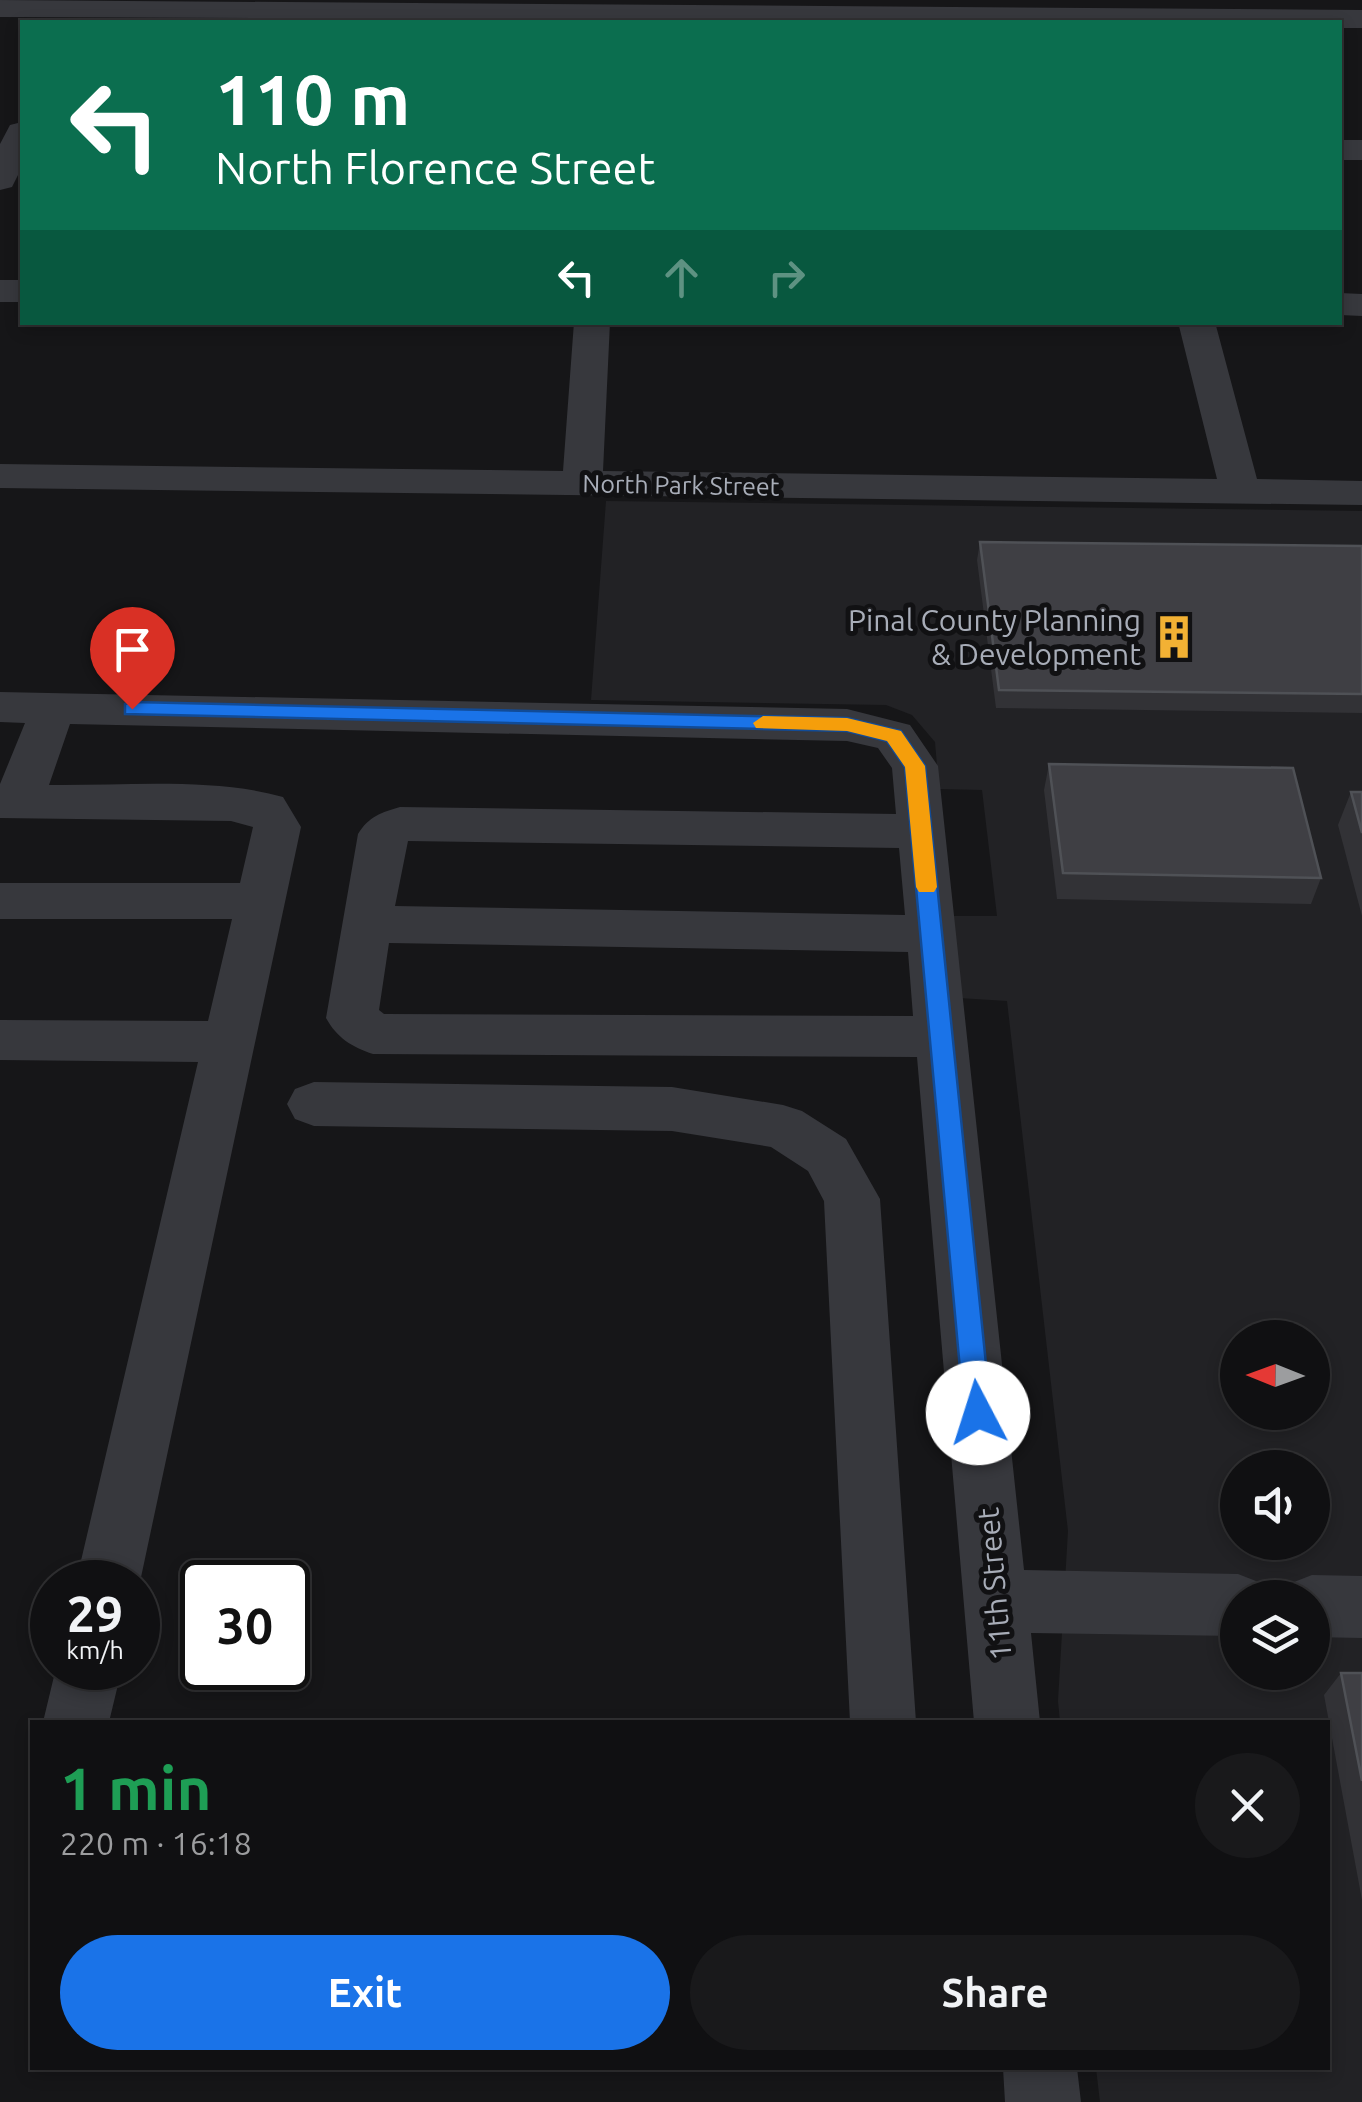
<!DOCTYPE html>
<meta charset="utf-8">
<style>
body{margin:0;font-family:Ubuntu,sans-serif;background:#19191b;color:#f1f3f6;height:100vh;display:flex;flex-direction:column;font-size:38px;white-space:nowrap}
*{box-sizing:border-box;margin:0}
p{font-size:32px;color:#9c9d9f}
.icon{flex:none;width:55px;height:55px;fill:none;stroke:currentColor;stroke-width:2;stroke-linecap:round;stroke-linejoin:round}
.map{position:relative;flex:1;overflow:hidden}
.panel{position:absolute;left:30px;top:1720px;width:1300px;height:350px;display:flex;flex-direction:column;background:#101012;border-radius:0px;box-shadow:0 5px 15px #0003,0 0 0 2px #303032}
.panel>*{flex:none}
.guide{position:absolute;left:20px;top:20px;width:1322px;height:305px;border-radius:0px;box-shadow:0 5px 15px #0003,0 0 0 2px #303032;background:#0b6e4f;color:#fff;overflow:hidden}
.needle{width:65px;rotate:271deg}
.fabs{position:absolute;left:1220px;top:1320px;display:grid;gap:20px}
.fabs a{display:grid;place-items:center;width:110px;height:110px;border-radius:50%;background:#101012;box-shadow:0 5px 15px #0003,0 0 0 2px #303032;font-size:50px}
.speed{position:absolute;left:30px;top:1560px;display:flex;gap:20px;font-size:50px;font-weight:700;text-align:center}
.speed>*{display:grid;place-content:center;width:130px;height:130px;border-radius:50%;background:#101012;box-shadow:0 5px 15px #0003,0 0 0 2px #303032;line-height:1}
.speed small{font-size:25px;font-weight:400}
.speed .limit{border:5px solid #111;border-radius:15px;background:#fff;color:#111}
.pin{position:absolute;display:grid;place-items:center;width:85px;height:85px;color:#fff;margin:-102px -42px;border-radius:50% 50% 50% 0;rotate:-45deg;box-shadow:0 0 10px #0007}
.pin .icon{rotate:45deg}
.me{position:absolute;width:110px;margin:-55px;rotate:355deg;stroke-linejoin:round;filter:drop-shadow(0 0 8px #0008)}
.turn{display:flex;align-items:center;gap:35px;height:210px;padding:0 30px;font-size:45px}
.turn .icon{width:130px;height:130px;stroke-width:2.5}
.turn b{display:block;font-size:70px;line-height:85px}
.lanes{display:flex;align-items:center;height:95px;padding:0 30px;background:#0003;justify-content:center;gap:50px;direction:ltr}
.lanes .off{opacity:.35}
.round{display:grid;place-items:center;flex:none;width:105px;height:105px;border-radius:52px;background:#19191b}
.overview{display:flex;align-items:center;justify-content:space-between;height:170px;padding:0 30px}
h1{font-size:60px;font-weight:700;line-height:75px;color:#1e9e55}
.action{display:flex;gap:20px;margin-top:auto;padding:20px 30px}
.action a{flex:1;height:115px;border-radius:60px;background:#1a73e8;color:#fff;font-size:40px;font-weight:700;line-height:115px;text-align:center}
.action a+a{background:#19191b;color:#f1f3f6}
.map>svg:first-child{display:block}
</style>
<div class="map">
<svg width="1362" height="2102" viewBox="0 0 1362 2102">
<rect width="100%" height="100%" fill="#161618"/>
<!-- built -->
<path fill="#222225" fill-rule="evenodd" d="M606 501 1362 511V2102H1100L1096 2068H1328V1722H1060L1058 1701 1068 1531 1007 1001 959 998 952 916H997L982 790 939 789 935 742 912 715 886 705 591 700ZM1238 1338H1312V1412H1238ZM1238 1468H1312V1542H1238ZM1238 1598H1312V1672H1238Z"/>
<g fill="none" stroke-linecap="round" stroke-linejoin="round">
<!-- minor -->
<path fill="#37383d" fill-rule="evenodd" d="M0 0 1362 10V28H1340V22L0 17Z
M22 122V167L12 187 0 190V144L10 125Z
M1340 140H1362V160H1340Z
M0 280H22V302H0Z
M1340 293 1362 294V316L1340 315Z
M574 322H610L603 471 1217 479 1178 322H1215L1257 479 1362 481V505L0 488V464L563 471Z
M0 692 847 709 910 725 938 766 1024 1570 1238 1574 1261 1583 1267 1598H1238V1636L1031 1633 1040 1722H974L917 1057 373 1054C352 1047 337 1038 326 1018L358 834C368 817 382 812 400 807L896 814 892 768 878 748 847 741 70 724 49 785C122 786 213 777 283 797L301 827 140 1582 138 1588V1582H76L198 1062 0 1060V1020L208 1021 232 919H0V883H240L253 827 231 821 0 818V784L25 723 0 722ZM408 841 899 848 905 915 395 906ZM389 943 908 952 913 1016 384 1014 379 1010Z
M314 1082 672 1087 783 1105 802 1111 846 1139 880 1199 916 1722H850L824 1201 808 1171 771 1147 672 1131 314 1126 295 1119 287 1104 295 1089Z
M1312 1575 1362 1576V1638L1312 1637V1598H1283L1289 1584Z
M56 1668H122L109 1722H43Z
M1003 2068H1077L1081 2102H1005Z"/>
</g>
<!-- wall -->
<path fill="#323236" d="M980 542 1362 546V713L996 708 977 560Z
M1049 764 1321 878 1311 904 1057 899 1044 790Z
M1351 792H1362V916L1338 825Z
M1341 1673H1362V1900L1324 1695Z"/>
<!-- building -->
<path fill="#3f3f44" stroke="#4f5156" stroke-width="2.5" d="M980 542 1362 546V694L999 690Z
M1049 764 1293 768 1321 878 1063 873Z
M1351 792H1362V833Z
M1341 1673H1362V1781Z"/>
<!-- route -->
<path fill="#1a73e8" stroke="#114b97" stroke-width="2.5" d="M132 702 847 718 901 731 925 766 991 1413 987 1421 978 1425 968 1421 964 1413 905 767 887 741 847 731 125 714V704Z"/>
<!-- slow -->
<path fill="#f59e0b" d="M763 716 847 718 901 731 925 766 937 887 934 892H919L916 887 905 767 887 741 847 731 756 728 753 723Z"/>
<!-- icons -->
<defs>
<g id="building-bare" transform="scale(3.45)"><path d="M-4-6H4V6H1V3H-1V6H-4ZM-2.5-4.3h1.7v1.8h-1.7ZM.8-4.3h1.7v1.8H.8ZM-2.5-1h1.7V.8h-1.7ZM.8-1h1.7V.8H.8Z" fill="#f2b134" stroke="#111113" stroke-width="2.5" paint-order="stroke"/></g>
</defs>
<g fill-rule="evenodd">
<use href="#building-bare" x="1174" y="637"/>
</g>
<g text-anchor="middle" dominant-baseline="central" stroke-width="10" stroke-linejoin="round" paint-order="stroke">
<!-- far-street labels -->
<g font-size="25" fill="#a8adb8" stroke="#111113">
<text transform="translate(681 485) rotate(1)">North Park Street</text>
</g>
<!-- poi labels -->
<g font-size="30" fill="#a8adb8" stroke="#111113" text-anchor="end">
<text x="1141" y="620">Pinal County Planning<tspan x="1141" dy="34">&amp; Development</tspan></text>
</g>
<!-- street labels -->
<g font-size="30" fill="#a8adb8" stroke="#111113">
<text transform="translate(994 1584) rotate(-95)">11th Street</text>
</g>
</g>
</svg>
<div class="fabs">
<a><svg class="needle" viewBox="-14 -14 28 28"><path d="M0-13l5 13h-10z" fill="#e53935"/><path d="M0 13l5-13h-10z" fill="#9c9d9f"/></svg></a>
<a><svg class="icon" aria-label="sound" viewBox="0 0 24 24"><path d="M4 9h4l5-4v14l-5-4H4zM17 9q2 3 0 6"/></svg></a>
<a><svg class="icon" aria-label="layers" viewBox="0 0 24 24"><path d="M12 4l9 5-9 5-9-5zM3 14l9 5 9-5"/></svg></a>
</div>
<div class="speed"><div>29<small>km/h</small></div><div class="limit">30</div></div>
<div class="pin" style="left:132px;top:709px;background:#d93025"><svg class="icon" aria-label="arrive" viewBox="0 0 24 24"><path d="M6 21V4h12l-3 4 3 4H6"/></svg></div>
<svg class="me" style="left:978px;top:1413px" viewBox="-20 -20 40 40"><circle r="19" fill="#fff"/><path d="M0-13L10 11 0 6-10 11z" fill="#1a73e8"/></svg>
<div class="guide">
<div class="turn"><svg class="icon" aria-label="left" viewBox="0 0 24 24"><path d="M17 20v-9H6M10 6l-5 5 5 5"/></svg><div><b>110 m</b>North Florence Street</div></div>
<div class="lanes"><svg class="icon" aria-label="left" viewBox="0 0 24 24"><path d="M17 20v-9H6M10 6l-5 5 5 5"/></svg><svg class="icon off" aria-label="ahead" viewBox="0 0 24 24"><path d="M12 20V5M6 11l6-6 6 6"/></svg><svg class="icon off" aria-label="right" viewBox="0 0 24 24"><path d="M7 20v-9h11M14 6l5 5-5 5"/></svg></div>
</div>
<section class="panel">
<div class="overview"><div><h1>1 min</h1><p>220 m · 16:18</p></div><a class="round"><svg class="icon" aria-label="close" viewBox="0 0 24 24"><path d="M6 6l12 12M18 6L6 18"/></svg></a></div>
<div class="action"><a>Exit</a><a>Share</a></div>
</section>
</div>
